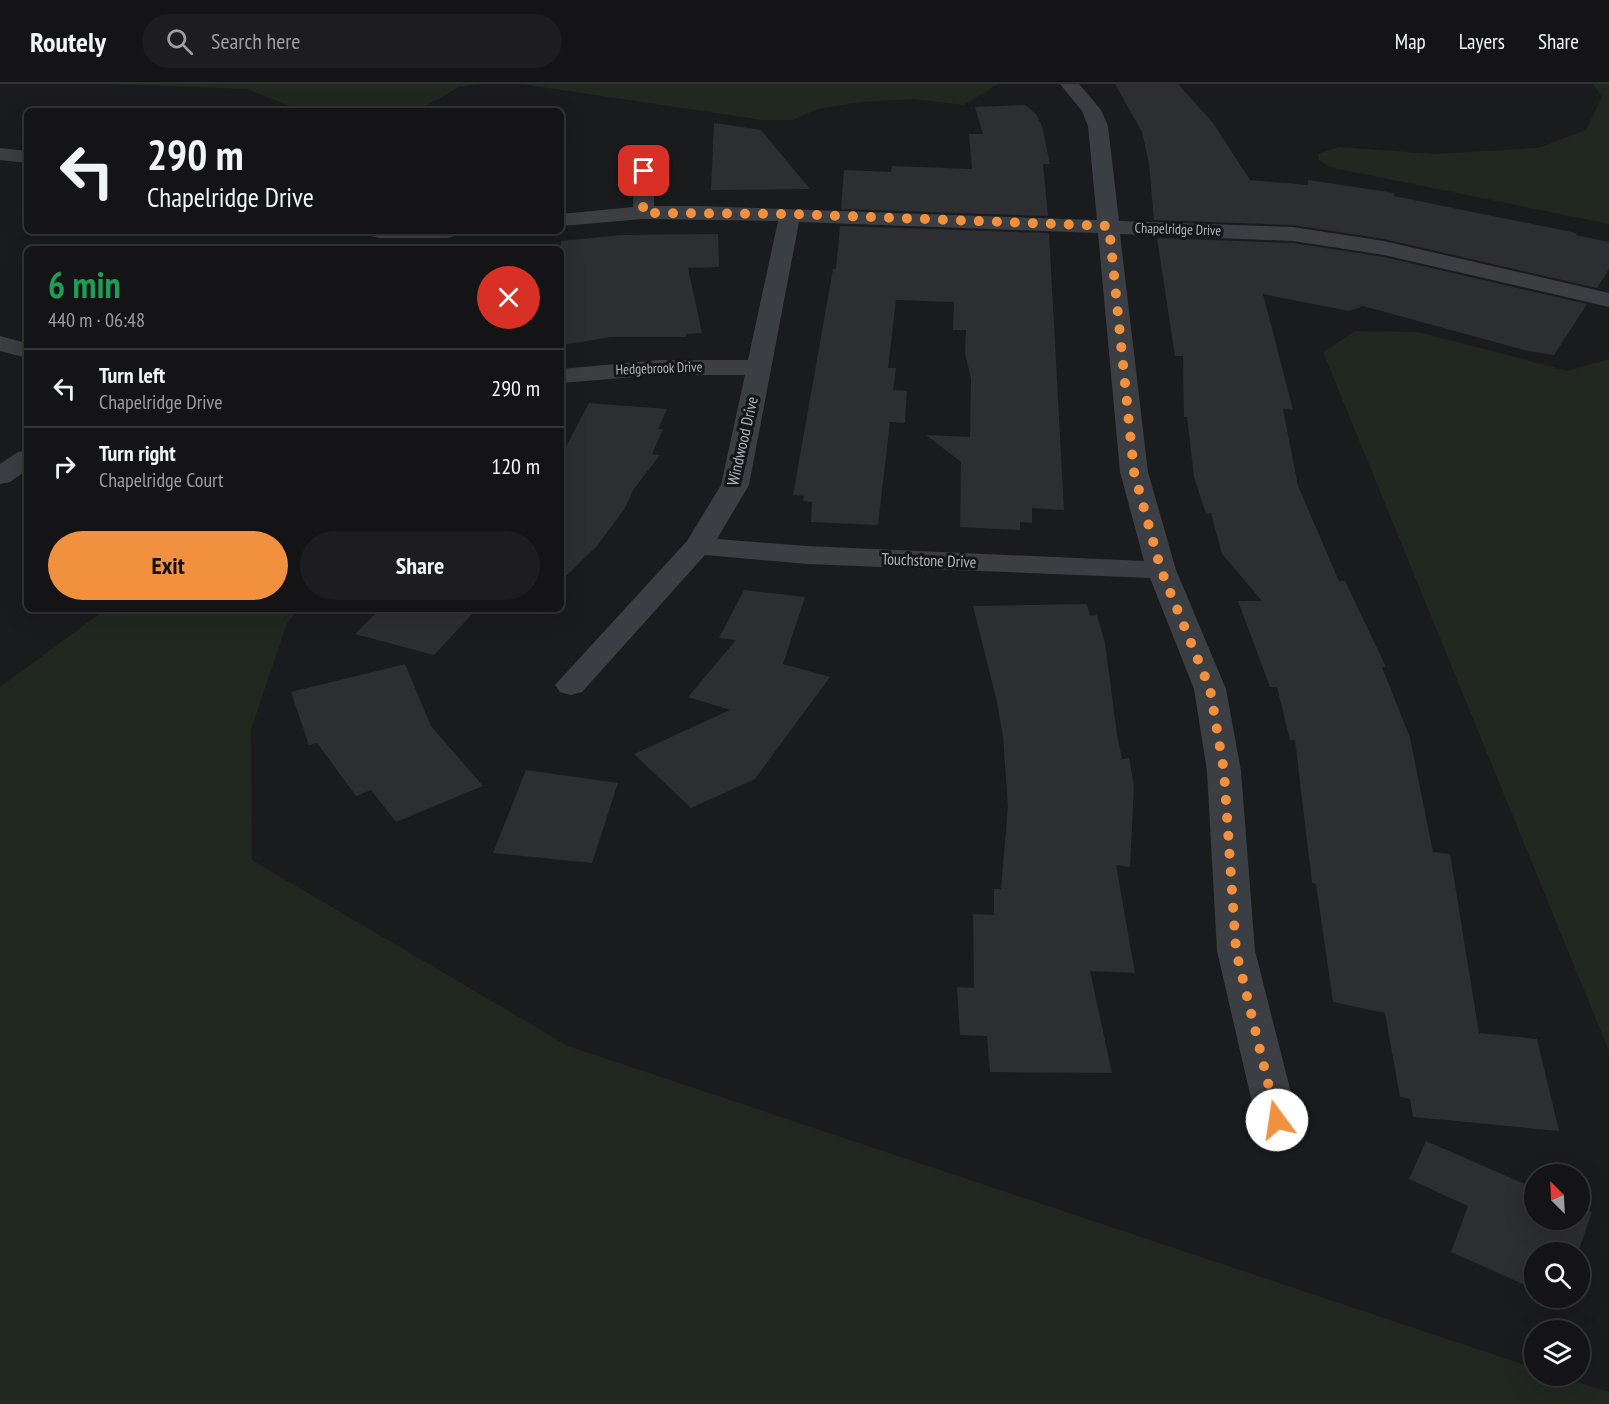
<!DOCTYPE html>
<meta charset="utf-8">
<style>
body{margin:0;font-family:"PT Sans Narrow",sans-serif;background:#1d1d1f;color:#f1f3f6;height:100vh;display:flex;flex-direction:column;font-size:22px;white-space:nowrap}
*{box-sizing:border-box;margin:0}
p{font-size:20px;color:#9d9ea1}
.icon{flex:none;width:33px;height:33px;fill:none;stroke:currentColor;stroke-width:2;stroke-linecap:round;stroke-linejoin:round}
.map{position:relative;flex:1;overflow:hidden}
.side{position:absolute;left:24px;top:162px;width:540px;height:366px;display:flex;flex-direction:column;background:#141416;border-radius:9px;box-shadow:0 6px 24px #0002,0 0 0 2px #333335}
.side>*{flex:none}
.top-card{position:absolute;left:24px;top:24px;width:540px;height:126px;border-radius:9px;box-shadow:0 6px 24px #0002,0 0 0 2px #333335;background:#141416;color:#f1f3f6;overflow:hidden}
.needle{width:39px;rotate:336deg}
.controls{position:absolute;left:1524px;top:1080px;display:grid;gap:12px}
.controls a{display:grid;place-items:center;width:66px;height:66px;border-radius:50%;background:#141416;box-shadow:0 6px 24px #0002,0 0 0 2px #333335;font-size:30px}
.pin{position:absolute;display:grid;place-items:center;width:51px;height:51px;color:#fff;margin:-26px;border-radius:12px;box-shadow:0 3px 9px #0006}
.me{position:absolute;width:66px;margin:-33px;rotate:346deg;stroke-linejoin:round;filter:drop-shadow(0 0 4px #0008)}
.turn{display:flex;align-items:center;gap:21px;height:126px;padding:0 24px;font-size:27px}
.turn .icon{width:78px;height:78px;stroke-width:2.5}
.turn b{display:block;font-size:42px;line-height:51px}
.round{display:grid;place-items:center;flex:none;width:63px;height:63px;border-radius:32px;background:#1d1d1f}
.headline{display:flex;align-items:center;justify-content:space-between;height:102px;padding:0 24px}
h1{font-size:36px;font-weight:700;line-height:45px;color:#1e9e55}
.cta{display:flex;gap:12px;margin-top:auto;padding:12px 24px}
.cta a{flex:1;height:69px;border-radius:36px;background:#f1903e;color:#111;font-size:24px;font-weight:700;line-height:69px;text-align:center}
.cta a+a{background:#1d1d1f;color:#f1f3f6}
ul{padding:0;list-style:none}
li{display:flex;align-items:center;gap:18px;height:78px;padding:0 24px;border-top:2px solid #333335}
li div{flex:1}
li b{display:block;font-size:22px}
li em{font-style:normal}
header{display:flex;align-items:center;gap:36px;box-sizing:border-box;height:84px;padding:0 30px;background:#141416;border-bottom:2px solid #333335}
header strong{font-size:28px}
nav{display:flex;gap:33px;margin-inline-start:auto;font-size:21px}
.search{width:420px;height:54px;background:#1d1d1f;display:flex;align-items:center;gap:15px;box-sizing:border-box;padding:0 21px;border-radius:33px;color:#9d9ea1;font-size:22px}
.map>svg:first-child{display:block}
</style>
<header>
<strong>Routely</strong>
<div class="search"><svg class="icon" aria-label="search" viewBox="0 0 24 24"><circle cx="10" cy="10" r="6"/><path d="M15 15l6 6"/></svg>Search here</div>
<nav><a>Map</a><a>Layers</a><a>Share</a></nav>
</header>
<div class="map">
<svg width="1609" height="1320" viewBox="0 0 1609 1320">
<rect width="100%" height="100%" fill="#1a1b1d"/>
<!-- green -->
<path fill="#212820" d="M108 0H480L459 3 417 27H302L247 5Z
M521 0H998L964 21 913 15 861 18 817 25 793 36H763Z
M1593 0H1609V140L1329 83 1319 76 1318 70 1339 63 1434 70 1538 64 1586 46 1602 13Z
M1355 247 1419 248 1568 287 1609 275V967L1323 268Z
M106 525H299L287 539 251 646 252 776 568 962 1534 1284V1292H1558L1609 1308V1320H0V603Z"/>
<!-- building -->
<path fill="#2d2e31" d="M1115 0H1178L1213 39 1250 96 1308 101V96L1395 109 1394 112 1577 149 1576 151 1609 158V185L1597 204 1384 155 1293 141 1154 136 1149 80 1142 48Z
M1025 21 1036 30 1042 42 1050 80H1043L1048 132 841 125 844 86 891 88 892 82 972 85 969 50H983L975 23Z
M714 39 761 46 810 105 711 106Z
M840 142 1049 149 1064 426 1032 424V439L1020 438V446L960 443 961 378 926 351 970 353 971 295 965 269 966 246H953L954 218 896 216 888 284H896L893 306 907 307 905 339 890 338 878 441 811 438 812 418 803 417 804 412 793 411 833 185H836Z
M718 150 719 183 688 184 702 249 686 250V253H611L561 261V157L621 151Z
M1157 154 1293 159 1384 173 1587 220 1554 271 1528 267 1363 222 1349 227 1263 210 1293 326 1283 325 1298 402 1339 497H1345L1386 583H1382L1410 654 1433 768 1450 770 1479 949 1537 955 1559 1047 1413 1033 1410 1015 1400 1013 1385 929 1333 918 1316 800 1312 799 1295 656H1290L1277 603H1270L1238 517H1262L1222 470 1211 429 1206 430 1194 393 1187 333H1184L1183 272H1175Z
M589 319 667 325 658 345H663L652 370 660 371 633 406 625 424 597 462 561 497V372Z
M744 506 805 513 783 580 830 593 755 695 691 724 634 670 730 626 688 613 736 556 719 554Z
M1087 520 1090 532 1097 531 1105 559 1117 651 1122 675 1129 674 1134 701 1130 783 1116 781 1135 889 1090 887 1112 989 990 988 987 952 960 951 957 903 974 904 973 830 994 831V805H1001L1008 722 1003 653 997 618 973 522Z
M380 525H477L434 571 355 550Z
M405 580 431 642 483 702 396 738 371 706 356 712 317 659 309 661 291 608Z
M526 686 618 699 592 779 493 769Z
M1426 1057 1534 1104V1136H1580V1123L1592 1128 1578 1168H1534V1205L1451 1168 1468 1122 1409 1095Z"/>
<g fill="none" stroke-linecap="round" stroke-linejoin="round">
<!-- minor -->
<path fill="#3b3e42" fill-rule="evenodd" d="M1060 0H1079L1101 26 1108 42 1119 137 1293 143 1384 157 1609 209V223L1384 171 1293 157 1120 150 1148 388 1176 486 1226 605 1241 687 1255 867 1298 1036 1292 1048 1277 1053 1262 1048 1256 1036 1217 867 1207 687 1194 605 1150 494 807 480 705 471 582 608 571 611 560 608 555 601 687 457 721 401 745 291H659L561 299V285L659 276H748L778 137 643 135 561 142V130L633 123 634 87 637 83H651L654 87V122H699L1097 136 1088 42 1082 27ZM799 138 1098 149 1120 388 1144 477 807 462 717 455 749 401Z
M0 64 27 67V79L0 76Z
M368 147H458L455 152 447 154H379L371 152Z
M0 252 27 259V274L0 267Z
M27 366V386L10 398 0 400V380L18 368Z"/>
</g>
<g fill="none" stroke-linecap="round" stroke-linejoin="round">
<!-- route -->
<path stroke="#f1903e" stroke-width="10" stroke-dasharray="0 18" d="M644 87 643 129 790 130 1109 142 1134 388 1161 486 1210 605 1224 687 1236 867 1277 1036"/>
</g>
<g text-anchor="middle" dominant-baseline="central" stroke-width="6" stroke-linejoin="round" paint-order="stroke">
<!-- far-street labels -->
<g font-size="14" fill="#adb5bc" stroke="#151618">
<text transform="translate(1178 145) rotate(2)">Chapelridge Drive</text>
<text transform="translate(659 284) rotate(-2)">Hedgebrook Drive</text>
</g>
<!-- street labels -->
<g font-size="16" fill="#adb5bc" stroke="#151618">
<text transform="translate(742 357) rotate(-77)">Windwood Drive</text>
<text transform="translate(929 476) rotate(2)">Touchstone Drive</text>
</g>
</g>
</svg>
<div class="controls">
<a><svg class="needle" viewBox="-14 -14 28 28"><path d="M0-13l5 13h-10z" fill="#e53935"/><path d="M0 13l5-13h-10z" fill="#9d9ea1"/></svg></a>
<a><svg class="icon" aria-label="search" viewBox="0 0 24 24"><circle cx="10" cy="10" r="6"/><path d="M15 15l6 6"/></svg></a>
<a><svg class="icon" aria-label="layers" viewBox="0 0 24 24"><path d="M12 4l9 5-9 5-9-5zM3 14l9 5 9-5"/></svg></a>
</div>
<div class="pin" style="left:644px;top:87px;background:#d93025"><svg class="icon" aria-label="arrive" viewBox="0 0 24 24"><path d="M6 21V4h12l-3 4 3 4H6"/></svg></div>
<svg class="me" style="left:1277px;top:1036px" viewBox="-20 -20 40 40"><circle r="19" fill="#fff"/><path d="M0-13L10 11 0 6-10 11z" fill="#f1903e"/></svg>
<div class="top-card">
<div class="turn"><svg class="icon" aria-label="left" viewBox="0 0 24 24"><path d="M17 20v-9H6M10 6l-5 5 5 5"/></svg><div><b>290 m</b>Chapelridge Drive</div></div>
</div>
<section class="side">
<div class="headline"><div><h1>6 min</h1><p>440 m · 06:48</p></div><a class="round" style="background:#d93025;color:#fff"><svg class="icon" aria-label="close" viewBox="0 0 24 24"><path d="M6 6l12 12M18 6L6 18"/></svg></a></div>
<ul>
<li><svg class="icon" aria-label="left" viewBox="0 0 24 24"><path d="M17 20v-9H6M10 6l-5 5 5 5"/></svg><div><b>Turn left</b><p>Chapelridge Drive</p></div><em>290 m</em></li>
<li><svg class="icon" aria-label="right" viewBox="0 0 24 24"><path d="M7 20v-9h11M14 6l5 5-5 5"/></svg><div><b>Turn right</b><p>Chapelridge Court</p></div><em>120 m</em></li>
</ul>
<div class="cta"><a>Exit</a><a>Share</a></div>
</section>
</div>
